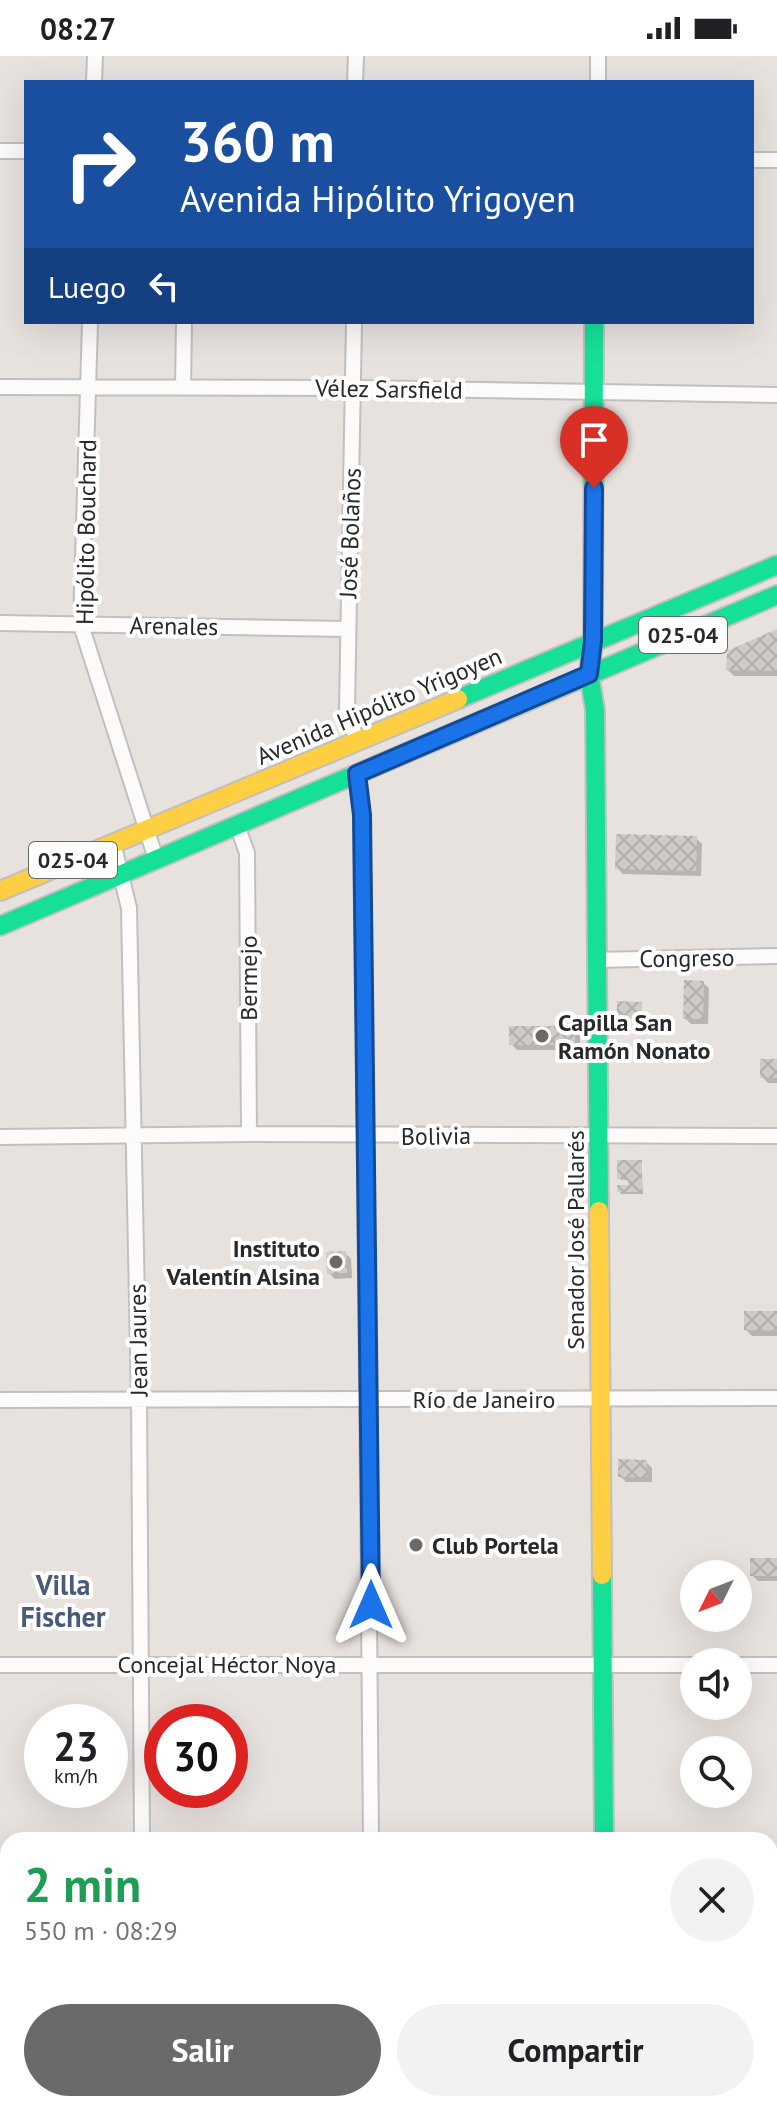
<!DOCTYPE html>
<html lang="es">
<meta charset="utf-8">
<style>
body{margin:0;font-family:"PT Sans",sans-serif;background:#f2f2f2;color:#202124;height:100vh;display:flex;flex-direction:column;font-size:30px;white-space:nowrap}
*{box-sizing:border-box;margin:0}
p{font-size:26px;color:#757577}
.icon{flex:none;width:44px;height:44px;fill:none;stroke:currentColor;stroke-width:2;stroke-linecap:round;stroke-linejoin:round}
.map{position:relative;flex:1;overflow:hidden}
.details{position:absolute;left:0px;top:1776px;width:778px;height:280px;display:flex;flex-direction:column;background:#fff;border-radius:24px 24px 0 0;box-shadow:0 8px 32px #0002}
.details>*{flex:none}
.top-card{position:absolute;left:24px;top:24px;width:730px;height:244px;border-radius:0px;box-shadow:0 8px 32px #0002;background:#1a4fa0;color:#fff;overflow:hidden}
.needle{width:52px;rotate:228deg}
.fabs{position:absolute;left:680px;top:1504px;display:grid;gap:16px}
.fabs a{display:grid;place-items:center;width:72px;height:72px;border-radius:50%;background:#fff;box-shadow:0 8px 32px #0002;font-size:40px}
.speed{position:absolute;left:24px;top:1648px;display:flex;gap:16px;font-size:40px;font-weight:700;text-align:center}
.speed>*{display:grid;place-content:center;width:104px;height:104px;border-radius:50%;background:#fff;box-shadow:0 8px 32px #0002;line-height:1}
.speed small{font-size:20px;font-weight:400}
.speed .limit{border:12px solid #d22;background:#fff;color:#111}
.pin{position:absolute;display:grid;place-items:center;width:68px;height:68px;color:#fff;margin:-82px -34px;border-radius:50% 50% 50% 0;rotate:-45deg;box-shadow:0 0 8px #0007}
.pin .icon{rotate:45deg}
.me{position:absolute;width:88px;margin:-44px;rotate:0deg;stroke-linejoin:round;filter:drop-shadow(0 0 6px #0008)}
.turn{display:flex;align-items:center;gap:28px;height:168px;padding:0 24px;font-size:36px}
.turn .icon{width:104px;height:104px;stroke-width:2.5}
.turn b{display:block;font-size:56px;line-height:68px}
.then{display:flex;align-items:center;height:76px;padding:0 24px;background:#0003;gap:16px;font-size:30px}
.round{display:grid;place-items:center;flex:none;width:84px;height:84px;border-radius:42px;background:#f2f2f2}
.summary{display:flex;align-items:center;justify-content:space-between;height:136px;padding:0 24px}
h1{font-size:48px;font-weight:700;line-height:60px;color:#1e9e55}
.cta{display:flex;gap:16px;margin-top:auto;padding:16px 24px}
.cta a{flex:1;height:92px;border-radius:48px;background:#6c6a69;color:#fff;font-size:32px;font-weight:700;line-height:92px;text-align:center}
.cta a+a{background:#f2f2f2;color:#202124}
.status{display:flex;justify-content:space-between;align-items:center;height:56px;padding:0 40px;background:#fff;direction:ltr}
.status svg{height:22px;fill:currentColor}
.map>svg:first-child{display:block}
</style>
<div class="status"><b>08:27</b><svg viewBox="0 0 49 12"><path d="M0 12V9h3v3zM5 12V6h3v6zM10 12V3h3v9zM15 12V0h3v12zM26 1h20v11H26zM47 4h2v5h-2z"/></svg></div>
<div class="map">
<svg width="777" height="2056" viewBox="0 0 777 2056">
<defs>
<pattern id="building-cross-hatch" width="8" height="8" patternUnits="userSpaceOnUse" patternTransform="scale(2)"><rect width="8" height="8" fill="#cecbc8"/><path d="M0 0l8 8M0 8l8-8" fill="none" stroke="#b1aeac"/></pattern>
</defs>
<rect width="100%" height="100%" fill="#e8e2df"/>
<!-- shadow -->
<path fill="#0003" d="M777 575V620H734L728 614Z
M696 782 702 788 701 820 623 818 617 812Z
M703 927 709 932 708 968H691L685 962Z
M641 948 643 965 619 962Z
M574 972 580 978V994H517L511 988Z
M777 1005V1027H768L762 1021Z
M641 1106 643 1138H621L619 1135 630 1131V1125L619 1123Z
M345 1197 351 1203 352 1222 335 1223 329 1217Z
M777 1257V1280H752L746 1274Z
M646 1406 652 1412V1426H626L620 1420Z
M777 1504V1525H758L752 1519Z
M274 2048H299L298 2056H274Z"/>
<!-- building -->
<path fill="url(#building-cross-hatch)" d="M777 573V615L726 614 727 595Z
M616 778 697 780 696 815 615 813Z
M684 924 704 925 703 963H683Z
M617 945 642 946V963H617Z
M509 970H575V989H509Z
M760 1003H777V1022H760Z
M617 1104H642V1136H617V1129H628V1123H617Z
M346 1195 347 1217 327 1218 326 1196Z
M744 1255H777V1275L744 1274Z
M618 1403 647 1404V1421H618Z
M750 1502H777V1520H750Z"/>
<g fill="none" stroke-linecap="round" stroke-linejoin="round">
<!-- street casing -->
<g stroke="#c1bfc0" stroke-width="18">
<path id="street" d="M94 26 95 0
M355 26 356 0
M598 26V0
M0 95H26
M752 104H777
M90 266 81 569 156 803
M354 266 347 653 357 686
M0 331 354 332 777 339
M183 331 184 266
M0 567 347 573
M357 718 362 759 371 1784
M237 769 247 797 249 1078
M113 787 129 852 139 1343 142 1784
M596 904 777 900
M0 1081 249 1078 777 1080
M0 1344 777 1342
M0 1609H694
M738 1609H777
M770 1871H777
M0 1876H8
M145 2048V2056
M375 2048 376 2056
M608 2048V2056"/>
</g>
<!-- fast casing -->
<g stroke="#c1bfc0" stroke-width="22">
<path id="fast" d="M594 266 593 585 589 618 595 654 599 1155
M458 643 777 509
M0 870 777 539
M602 1519 604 1784"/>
</g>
<!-- slow casing -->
<g stroke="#c1bfc0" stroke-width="22">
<path id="slow" d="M0 835 458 643
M599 1155 602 1519"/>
</g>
<!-- street -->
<use href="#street" stroke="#fcfbfa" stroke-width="14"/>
<!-- fast -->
<use href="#fast" stroke="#16e098" stroke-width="18"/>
<!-- slow -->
<use href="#slow" stroke="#ffcf43" stroke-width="18"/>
</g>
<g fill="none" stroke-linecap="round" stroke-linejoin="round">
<!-- route casing -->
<g stroke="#114b97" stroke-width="20">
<path id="route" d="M371 1549 362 759 357 718 589 618 593 585 594 432"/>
</g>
<!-- route -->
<use href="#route" stroke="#1a73e8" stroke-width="14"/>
</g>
<!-- markers -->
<g fill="#6c6a69" stroke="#fff" stroke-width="3">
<circle cx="542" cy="980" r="8"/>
<circle cx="336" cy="1206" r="8"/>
<circle cx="416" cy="1489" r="8"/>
</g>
<g text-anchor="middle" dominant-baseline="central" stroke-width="8" stroke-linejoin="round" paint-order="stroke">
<!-- shield labels -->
<g fill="#fff" stroke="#696969" stroke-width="2">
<rect x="639" y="561" width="88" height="36" rx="6"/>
<rect x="29" y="786" width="88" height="36" rx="6"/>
</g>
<g font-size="22" font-weight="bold" fill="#292929">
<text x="683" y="579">025-04</text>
<text x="73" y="804">025-04</text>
</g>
<!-- street labels -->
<g font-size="24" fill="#292929" stroke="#fff">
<text transform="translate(389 333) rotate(1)">Vélez Sarsfield</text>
<text transform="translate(86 476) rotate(-89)">Hipólito Bouchard</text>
<text transform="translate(350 477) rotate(-88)">José Bolaños</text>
<text transform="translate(174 570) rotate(1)">Arenales</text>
<text transform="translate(379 650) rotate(-23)">Avenida Hipólito Yrigoyen</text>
<text transform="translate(687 902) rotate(-1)">Congreso</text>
<text transform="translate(248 922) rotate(-90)">Bermejo</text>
<text transform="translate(436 1080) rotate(-1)">Bolivia</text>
<text transform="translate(575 1184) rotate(-90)">Senador José Pallarés</text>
<text transform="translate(138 1284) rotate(-91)">Jean Jaures</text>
<text x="484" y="1343">Río de Janeiro</text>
<text x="227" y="1608">Concejal Héctor Noya</text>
</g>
<!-- poi labels -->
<g font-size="24" font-weight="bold" fill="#292929" stroke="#fff" text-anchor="start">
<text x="558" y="966">Capilla San<tspan x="558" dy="28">Ramón Nonato</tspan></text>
<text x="320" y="1192" text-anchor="end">Instituto<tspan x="320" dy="28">Valentín Alsina</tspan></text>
<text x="432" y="1489">Club Portela</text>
</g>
<!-- quarter labels -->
<g font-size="28" font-weight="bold" fill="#495b7a" stroke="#fff">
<text x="63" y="1528">Villa<tspan x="63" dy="32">Fischer</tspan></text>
</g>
</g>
</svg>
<div class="fabs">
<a><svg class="needle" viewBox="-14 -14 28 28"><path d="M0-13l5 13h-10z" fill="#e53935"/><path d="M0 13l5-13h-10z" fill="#757577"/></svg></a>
<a><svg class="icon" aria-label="sound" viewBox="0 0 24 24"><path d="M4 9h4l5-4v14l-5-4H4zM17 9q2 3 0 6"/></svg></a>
<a><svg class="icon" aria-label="search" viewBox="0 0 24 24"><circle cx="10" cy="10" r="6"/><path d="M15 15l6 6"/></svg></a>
</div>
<div class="speed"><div>23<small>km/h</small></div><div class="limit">30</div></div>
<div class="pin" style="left:594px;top:432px;background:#d93025"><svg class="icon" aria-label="arrive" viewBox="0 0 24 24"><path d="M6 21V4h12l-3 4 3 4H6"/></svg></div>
<svg class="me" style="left:371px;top:1549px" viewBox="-20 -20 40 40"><path d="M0-17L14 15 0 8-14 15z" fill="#1a73e8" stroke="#fff" stroke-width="4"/></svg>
<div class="top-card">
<div class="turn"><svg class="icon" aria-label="right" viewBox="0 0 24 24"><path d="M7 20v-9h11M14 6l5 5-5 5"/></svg><div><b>360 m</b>Avenida Hipólito Yrigoyen</div></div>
<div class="then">Luego<svg class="icon" aria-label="left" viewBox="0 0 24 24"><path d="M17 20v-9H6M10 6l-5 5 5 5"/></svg></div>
</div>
<section class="details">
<div class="summary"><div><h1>2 min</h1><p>550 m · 08:29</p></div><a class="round"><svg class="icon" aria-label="close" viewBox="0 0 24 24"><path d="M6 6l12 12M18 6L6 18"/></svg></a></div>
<div class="cta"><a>Salir</a><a>Compartir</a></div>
</section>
</div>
